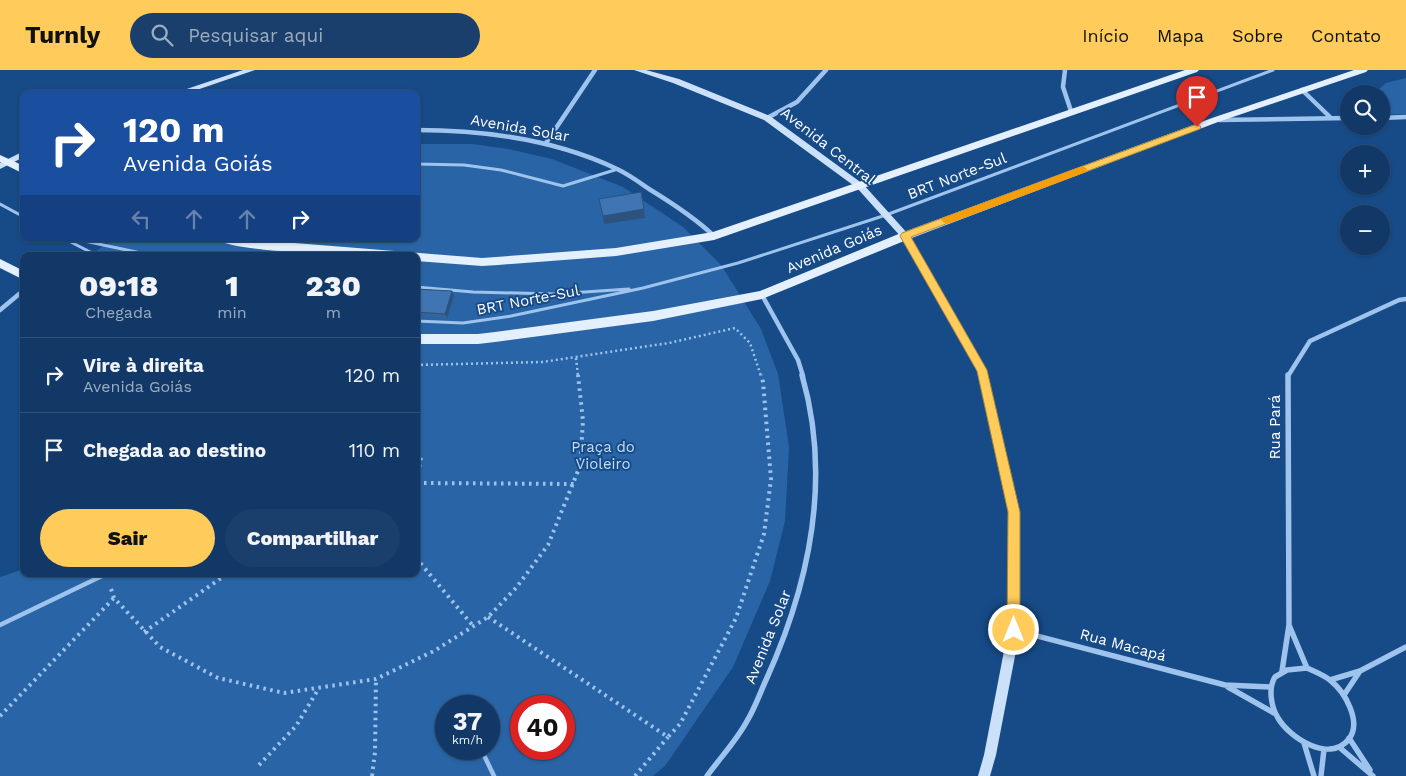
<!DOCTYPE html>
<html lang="pt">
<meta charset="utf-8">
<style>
body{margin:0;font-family:"Work Sans",sans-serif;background:#1a3f6c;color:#f1f3f6;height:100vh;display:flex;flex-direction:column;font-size:19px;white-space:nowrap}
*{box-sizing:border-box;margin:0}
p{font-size:16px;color:#9cacbf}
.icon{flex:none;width:28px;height:28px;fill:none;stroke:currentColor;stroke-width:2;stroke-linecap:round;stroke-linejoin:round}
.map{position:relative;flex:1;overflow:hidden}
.drawer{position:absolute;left:20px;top:182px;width:400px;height:325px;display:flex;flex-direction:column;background:#113866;border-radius:10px;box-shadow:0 1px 4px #0004,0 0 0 1px #30527a}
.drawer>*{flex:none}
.top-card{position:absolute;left:20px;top:20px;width:400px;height:152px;border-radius:10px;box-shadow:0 1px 4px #0004,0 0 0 1px #30527a;background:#1a4fa0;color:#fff;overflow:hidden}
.tools{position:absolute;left:1340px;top:15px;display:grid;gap:10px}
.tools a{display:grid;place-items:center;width:50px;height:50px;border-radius:50%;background:#113866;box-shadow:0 1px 4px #0004,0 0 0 1px #30527a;font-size:25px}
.speed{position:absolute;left:435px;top:625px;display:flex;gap:10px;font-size:25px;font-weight:700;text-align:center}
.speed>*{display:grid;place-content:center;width:65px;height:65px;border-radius:50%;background:#113866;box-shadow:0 1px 4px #0004,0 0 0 1px #30527a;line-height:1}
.speed small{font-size:12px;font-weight:400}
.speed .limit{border:8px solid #d22;background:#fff;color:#111}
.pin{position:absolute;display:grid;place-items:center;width:42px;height:42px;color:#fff;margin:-51px -21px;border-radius:50% 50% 50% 0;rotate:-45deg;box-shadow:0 0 5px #0007}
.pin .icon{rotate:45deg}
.me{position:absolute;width:55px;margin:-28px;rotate:0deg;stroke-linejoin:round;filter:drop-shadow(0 0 4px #0008)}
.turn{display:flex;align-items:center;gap:18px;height:105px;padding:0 20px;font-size:22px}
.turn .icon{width:65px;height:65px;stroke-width:2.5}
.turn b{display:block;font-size:35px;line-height:42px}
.lanes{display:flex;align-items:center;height:48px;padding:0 20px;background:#0003;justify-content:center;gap:25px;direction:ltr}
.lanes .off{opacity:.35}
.eta{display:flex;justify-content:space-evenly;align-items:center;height:85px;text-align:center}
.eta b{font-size:30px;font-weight:800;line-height:35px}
.action{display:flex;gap:10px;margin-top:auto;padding:10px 20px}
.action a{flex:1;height:58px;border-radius:30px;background:#ffcb5b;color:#111;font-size:20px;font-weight:800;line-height:58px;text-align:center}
.action a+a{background:#1a3f6c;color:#f1f3f6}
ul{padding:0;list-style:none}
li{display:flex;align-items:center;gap:15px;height:75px;padding:0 20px;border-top:1px solid #30527a}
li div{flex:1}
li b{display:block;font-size:19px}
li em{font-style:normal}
header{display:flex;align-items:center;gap:30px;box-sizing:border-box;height:70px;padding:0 25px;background:#ffcb5b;color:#111}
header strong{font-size:24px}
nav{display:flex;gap:28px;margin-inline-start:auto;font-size:18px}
.search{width:350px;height:45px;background:#1a3f6c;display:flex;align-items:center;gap:12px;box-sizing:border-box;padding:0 18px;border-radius:28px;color:#9cacbf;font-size:19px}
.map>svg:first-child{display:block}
</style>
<header>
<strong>Turnly</strong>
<div class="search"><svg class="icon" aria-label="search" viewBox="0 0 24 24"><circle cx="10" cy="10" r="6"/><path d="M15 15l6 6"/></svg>Pesquisar aqui</div>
<nav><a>Início</a><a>Mapa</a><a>Sobre</a><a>Contato</a></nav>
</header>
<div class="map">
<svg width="1406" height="706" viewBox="0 0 1406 706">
<rect width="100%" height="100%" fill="#174b88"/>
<!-- green -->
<path fill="#2965a6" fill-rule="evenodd" d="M1406 8V44L1381 45V24H1373L1386 13Z
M416 74H472L508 79 552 89 623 117 683 157 721 195 761 259 778 304 789 377 785 451 770 511 733 597 665 696 653 706H0V507L24 499V504H416V186H88L115 169H416ZM446 636H489V679H446ZM521 636H564V679H521Z"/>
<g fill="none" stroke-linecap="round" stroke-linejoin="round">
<!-- path-far1 -->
<path stroke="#9ec4ee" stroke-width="2.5" stroke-dasharray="2 3" stroke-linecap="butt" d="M576 288 578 306
M416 295 542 292 669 273 735 258 750 273 761 306"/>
<!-- path -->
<path stroke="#9ec4ee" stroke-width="4" stroke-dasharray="2.5 4.5" stroke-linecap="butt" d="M416 383 421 387 416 416
M417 413 574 414
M416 488 474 557
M111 519 114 528 160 577 218 608 284 623 376 609 434 581 488 547 516 518 548 475 580 396 583 351 578 305
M488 547 668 667 680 654 736 548 764 464 771 409 763 312 761 305
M144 562 227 504
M0 646 114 528
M259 695 296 656 319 618
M372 706 375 682 376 609
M635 706 668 667"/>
<!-- lane-far1 -->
<path stroke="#9ec4ee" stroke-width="3" d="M416 94 464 95 501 100 563 116 618 99
M0 134 24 147
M65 169 98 186
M75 169 155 186
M416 217 473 222 555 224 629 219
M416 251 463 253 511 246 643 218 738 193 886 145 1273 0"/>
<!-- lane -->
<path stroke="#9ec4ee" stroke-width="4.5" d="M0 555 106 504
M481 679 494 706"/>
<!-- street-far1 -->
<path stroke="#9ec4ee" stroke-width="4.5" d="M1065 0 1063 17 1071 41
M1302 20 1330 47
M767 48 797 32 826 0
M1381 48 1406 47
M1219 50 1349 48
M416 60C485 60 554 69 617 99 628 104 639 112 649 119 672 133 694 147 714 166
M546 73 595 0
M762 225 798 290 803 306
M0 240 24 220
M1288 306 1310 271 1399 230 1406 229"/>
<!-- street -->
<path stroke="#9ec4ee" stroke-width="5.5" d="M1289 555 1307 598
M1014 560 1225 615 1270 617
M1307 598C1315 602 1324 605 1331 611 1345 622 1362 652 1349 669 1329 694 1289 667 1278 648 1271 637 1268 618 1275 607L1287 600Z
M1282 601 1289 555 1288 305
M1330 610 1360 601 1406 577
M1228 617 1274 643
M1344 625 1360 601
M1349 668 1370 700
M1304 673 1314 706
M1339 677 1373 706
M707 706C720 688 737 670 747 651 755 638 760 623 766 610 810 513 832 409 802 305
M1321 706 1324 679"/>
<!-- secondary -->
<path fill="#cbe1fa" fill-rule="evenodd" d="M243 0H255L185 24H172Z
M634 0H646L679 9 770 46 863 114 908 164 985 297 1019 442 1020 560 996 685 990 706H978L984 685 1008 560 1009 442 977 301 902 168 857 118 764 50 673 13Z
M24 81V87L0 99V93Z"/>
<!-- primary -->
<path fill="#e5f0ff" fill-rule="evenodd" d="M1185 0H1199L1197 2 714 170 616 186 498 195 482 196 416 191V186C390 186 228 184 218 169H243L482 188 616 178 713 162Z
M1354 0H1368L1366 2 1218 52 909 169 762 229 653 251 495 272 478 274H416V264H478L495 262 653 241 760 221 901 163 1212 48Z
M0 85 24 96V104L0 92Z
M0 189 24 201V210L0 198Z"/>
</g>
<!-- wall -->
<path fill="#366599" d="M416 219 452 221 454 226 447 248 416 246Z"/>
<!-- shaded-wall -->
<path fill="#2c527d" d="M644 139 645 148 604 154 603 146Z
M452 221 454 226 447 248 445 244Z"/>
<!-- building -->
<path fill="#3f75b2" stroke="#2c527d" d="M641 122 644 139 603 146 599 129Z
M416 219 452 221 445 244 416 242Z"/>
<!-- route -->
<path fill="#ffcb5b" stroke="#a6843b" d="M1197 54 1201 57 1200 59 911 167 987 300 1020 442V560L1018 564 1014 566 1009 564 1007 560 1008 442 977 301 900 166 902 163Z"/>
<!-- slow -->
<path fill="#f59e0b" d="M1083 96 1087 99 1086 102 950 153 946 154 941 150 943 148Z"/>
<g text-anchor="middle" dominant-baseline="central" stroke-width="4" stroke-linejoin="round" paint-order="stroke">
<!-- street labels -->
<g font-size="15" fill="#fff" stroke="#174b88">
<text transform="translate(520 58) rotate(10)">Avenida Solar</text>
<text transform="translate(828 76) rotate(38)">Avenida Central</text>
<text transform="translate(957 106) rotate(-21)">BRT Norte-Sul</text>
<text transform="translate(834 179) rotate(-23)">Avenida Goiás</text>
<text transform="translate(528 230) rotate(-11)">BRT Norte-Sul</text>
<text transform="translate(1275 357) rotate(-90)">Rua Pará</text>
<text transform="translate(768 567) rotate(-68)">Avenida Solar</text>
<text transform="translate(1123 575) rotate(15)">Rua Macapá</text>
</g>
<!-- park labels -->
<g font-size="15" fill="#c4defa" stroke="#174b88">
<text x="603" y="377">Praça do<tspan x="603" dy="17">Violeiro</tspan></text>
</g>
</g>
</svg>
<div class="tools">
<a><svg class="icon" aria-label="search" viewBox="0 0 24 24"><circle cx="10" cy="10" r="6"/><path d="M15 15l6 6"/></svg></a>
<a>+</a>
<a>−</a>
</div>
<div class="speed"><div>37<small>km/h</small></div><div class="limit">40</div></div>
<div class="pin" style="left:1197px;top:57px;background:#d93025"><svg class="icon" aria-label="arrive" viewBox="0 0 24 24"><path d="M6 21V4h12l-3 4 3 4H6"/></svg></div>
<svg class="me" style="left:1014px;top:560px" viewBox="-20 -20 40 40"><circle r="17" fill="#ffcb5b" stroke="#fff" stroke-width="3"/><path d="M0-11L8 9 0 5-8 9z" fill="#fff"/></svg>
<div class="top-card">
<div class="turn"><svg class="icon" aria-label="right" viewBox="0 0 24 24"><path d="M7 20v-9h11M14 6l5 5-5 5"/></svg><div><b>120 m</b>Avenida Goiás</div></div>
<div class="lanes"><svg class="icon off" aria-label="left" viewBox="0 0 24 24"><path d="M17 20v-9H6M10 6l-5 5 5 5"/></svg><svg class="icon off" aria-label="ahead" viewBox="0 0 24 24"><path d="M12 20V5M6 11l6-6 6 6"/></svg><svg class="icon off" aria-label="ahead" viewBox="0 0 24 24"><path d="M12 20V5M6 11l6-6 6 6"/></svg><svg class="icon" aria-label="right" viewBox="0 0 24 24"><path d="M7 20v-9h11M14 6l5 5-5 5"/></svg></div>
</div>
<section class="drawer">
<div class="eta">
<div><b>09:18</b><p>Chegada</p></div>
<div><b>1</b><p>min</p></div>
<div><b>230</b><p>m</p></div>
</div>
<ul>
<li><svg class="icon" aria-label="right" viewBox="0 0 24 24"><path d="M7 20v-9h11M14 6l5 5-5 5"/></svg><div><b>Vire à direita</b><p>Avenida Goiás</p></div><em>120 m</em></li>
<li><svg class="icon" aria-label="arrive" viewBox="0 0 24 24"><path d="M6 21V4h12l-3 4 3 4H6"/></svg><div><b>Chegada ao destino</b></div><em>110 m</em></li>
</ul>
<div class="action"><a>Sair</a><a>Compartilhar</a></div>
</section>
</div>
